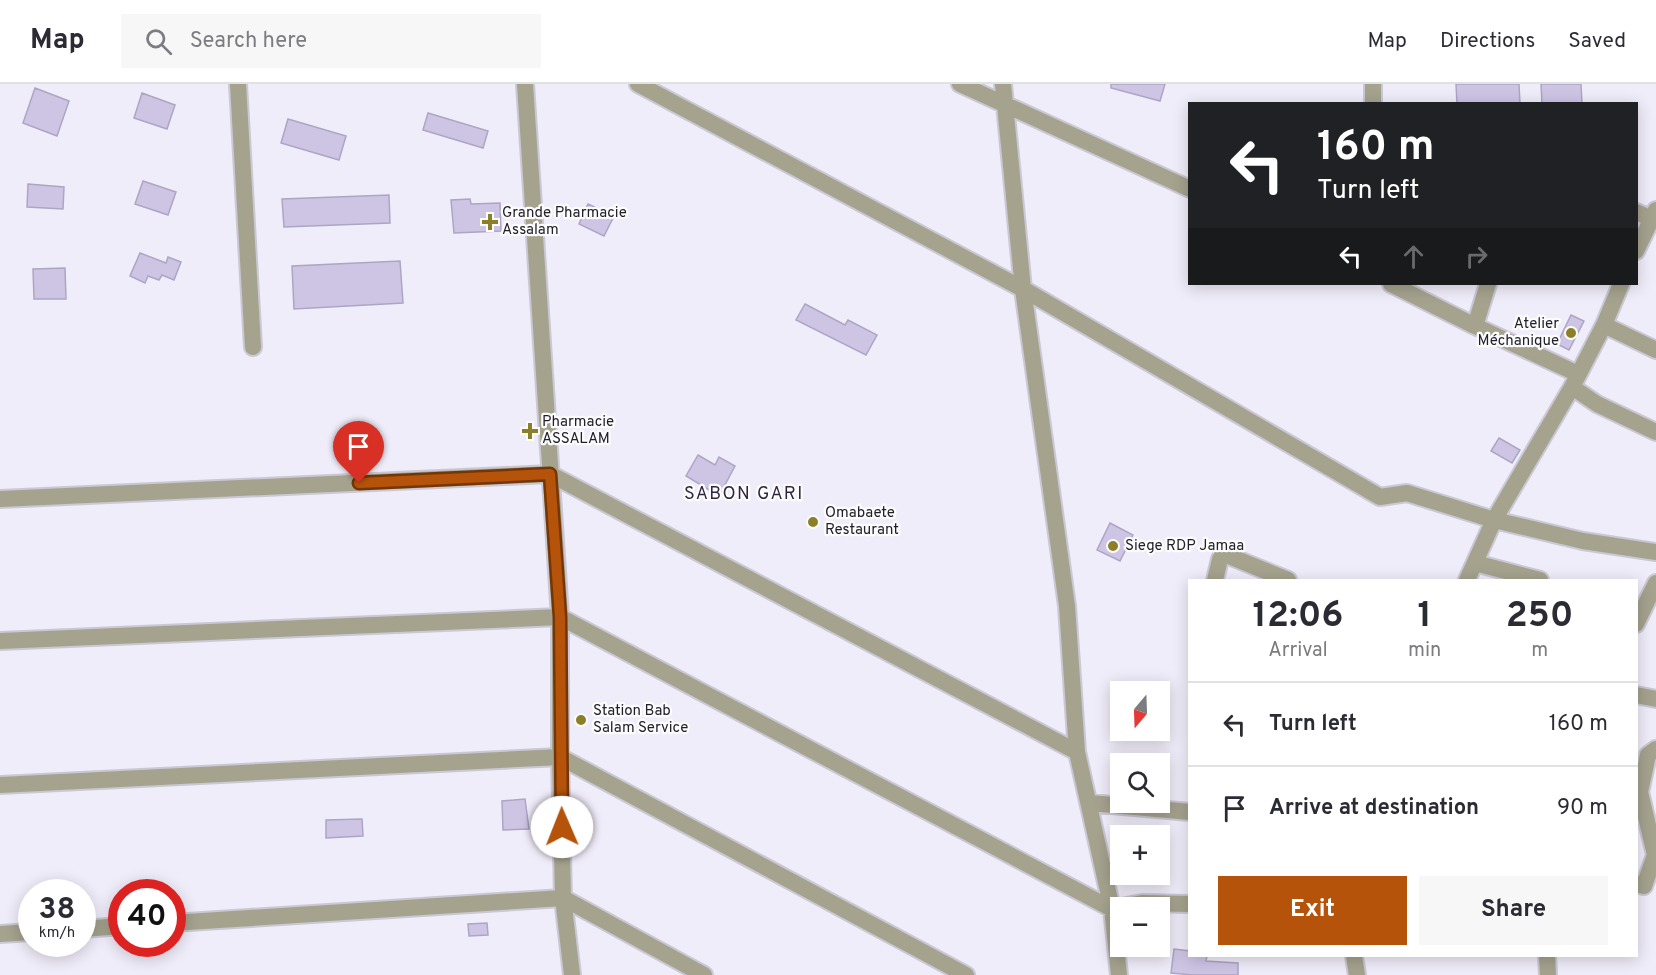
<!DOCTYPE html>
<meta charset="utf-8">
<style>
body{margin:0;font-family:Overpass,sans-serif;background:#f7f7f7;color:#2b2b33;height:100vh;display:flex;flex-direction:column;font-size:22px;white-space:nowrap}
*{box-sizing:border-box;margin:0}
p{font-size:20px;color:#7c7c81}
.icon{flex:none;width:33px;height:33px;fill:none;stroke:currentColor;stroke-width:2;stroke-linecap:round;stroke-linejoin:round}
.map{position:relative;flex:1;overflow:hidden}
.sheet{position:absolute;left:1188px;top:495px;width:450px;height:378px;display:flex;flex-direction:column;background:#fff;border-radius:0px;box-shadow:0 3px 15px #0003}
.sheet>*{flex:none}
.top-card{position:absolute;left:1188px;top:18px;width:450px;height:183px;border-radius:0px;box-shadow:0 3px 15px #0003;background:#202124;color:#fff;overflow:hidden}
.needle{width:39px;rotate:199deg}
.buttons{position:absolute;left:1110px;top:597px;display:grid;gap:12px}
.buttons a{display:grid;place-items:center;width:60px;height:60px;border-radius:0px;background:#fff;box-shadow:0 3px 15px #0003;font-size:30px}
.speed{position:absolute;left:18px;top:795px;display:flex;gap:12px;font-size:30px;font-weight:700;text-align:center}
.speed>*{display:grid;place-content:center;width:78px;height:78px;border-radius:50%;background:#fff;box-shadow:0 3px 15px #0003;line-height:1}
.speed small{font-size:15px;font-weight:400}
.speed .limit{border:9px solid #d22;background:#fff;color:#111}
.pin{position:absolute;display:grid;place-items:center;width:51px;height:51px;color:#fff;margin:-62px -26px;border-radius:50% 50% 50% 0;rotate:-45deg;box-shadow:0 0 6px #0007}
.pin .icon{rotate:45deg}
.me{position:absolute;width:66px;margin:-33px;rotate:359deg;stroke-linejoin:round;filter:drop-shadow(0 0 4px #0008)}
.turn{display:flex;align-items:center;gap:21px;height:126px;padding:0 30px;font-size:27px}
.turn .icon{width:78px;height:78px;stroke-width:2.5}
.turn b{display:block;font-size:42px;line-height:51px}
.lanes{display:flex;align-items:center;height:57px;padding:0 30px;background:#0003;justify-content:center;gap:30px;direction:ltr}
.lanes .off{opacity:.35}
.eta{display:flex;justify-content:space-evenly;align-items:center;height:102px;text-align:center}
.eta b{font-size:36px;font-weight:700;line-height:42px}
.action{display:flex;gap:12px;margin-top:auto;padding:12px 30px}
.action a{flex:1;height:69px;border-radius:0px;background:#b45309;color:#fff;font-size:24px;font-weight:700;line-height:69px;text-align:center}
.action a+a{background:#f7f7f7;color:#2b2b33}
ul{padding:0;list-style:none}
li{display:flex;align-items:center;gap:18px;height:84px;padding:0 30px;border-top:2px solid #e1e1e2}
li div{flex:1}
li b{display:block;font-size:22px}
li em{font-style:normal}
header{display:flex;align-items:center;gap:36px;box-sizing:border-box;height:84px;padding:0 30px;background:#fff;border-bottom:2px solid #e1e1e2}
header strong{font-size:28px}
nav{display:flex;gap:33px;margin-inline-start:auto;font-size:21px}
.search{width:420px;height:54px;background:#f7f7f7;display:flex;align-items:center;gap:15px;box-sizing:border-box;padding:0 21px;border-radius:0px;color:#7c7c81;font-size:22px}
.map>svg:first-child{display:block}
</style>
<header>
<strong>Map</strong>
<div class="search"><svg class="icon" aria-label="search" viewBox="0 0 24 24"><circle cx="10" cy="10" r="6"/><path d="M15 15l6 6"/></svg>Search here</div>
<nav><a>Map</a><a>Directions</a><a>Saved</a></nav>
</header>
<div class="map">
<svg width="1656" height="891" viewBox="0 0 1656 891">
<rect width="100%" height="100%" fill="#f0edfa"/>
<!-- building -->
<path fill="#cec5e5" stroke="#ada5c4" stroke-width="1.5" d="M1111 0H1165L1160 17 1111 4Z
M1456 0H1519L1520 20H1457Z
M1541 0H1581L1582 20H1542Z
M35 4 69 17 57 52 23 39Z
M142 9 175 21 167 45 134 34Z
M428 29 488 47 483 64 423 46Z
M288 35 346 52 339 76 281 59Z
M143 97 176 108 168 131 135 120Z
M28 100 64 103 63 125 27 123Z
M389 111 390 139 284 143 282 115Z
M470 115 471 120 500 119 501 147 454 149 451 116Z
M588 120 614 132 604 152 579 140Z
M140 169 166 179 168 173 181 178 174 196 162 191 159 196 148 192 145 199 130 192Z
M400 177 403 219 294 225 292 182Z
M65 184 66 215H34L33 185Z
M805 220 845 241 848 236 877 251 866 271 796 236Z
M1571 231 1584 237 1569 266 1557 260Z
M1499 354 1520 366 1512 379 1491 367Z
M698 371 715 381 719 373 735 382 719 412 686 392Z
M1110 439 1133 451 1120 477 1097 466Z
M525 715 529 745 503 746 502 717Z
M362 735 363 752 326 754V736Z
M487 839 488 851 469 852 468 840Z
M1174 865 1190 867V872H1207L1206 877 1238 879V891H1193L1171 889Z"/>
<g fill="none" stroke-linecap="round" stroke-linejoin="round">
<!-- minor casing -->
<g stroke="#cbc8d5" stroke-width="20">
<path id="minor" d="M238 0 253 263
M638 0 1023 205 1380 413 1407 409 1494 436 1583 457 1656 468
M960 0 1190 105
M1003 0 1023 205 1067 522 1077 668 1112 825 1119 891
M1373 0V20
M1636 128 1652 135
M1636 167 1656 126
M1391 200 1475 242 1578 290
M1604 241 1656 266
M1475 242 1488 200
M1572 303 1597 320 1656 348
M0 415 550 390 1077 668
M1475 479 1540 496
M1215 496 1220 475 1223 472H1229L1288 496
M1467 496 1494 436 1572 303 1604 241 1621 200
M1636 540 1656 499
M0 557 560 533 1112 825 1142 819 1190 820
M1636 611 1656 615
M0 701 560 673 966 891
M1090 719 1190 728
M1636 800 1644 802 1655 771 1640 708 1648 671 1656 665
M172 839 563 814 704 891
M82 845 122 842
M0 850 32 848
M1354 872 1357 891
M1547 872 1548 891"/>
</g>
<!-- tertiary casing -->
<g stroke="#cbc8d5" stroke-width="20">
<path id="tertiary" d="M525 0 560 533V673L563 814 572 891"/>
</g>
<!-- minor -->
<use href="#minor" stroke="#a5a38e" stroke-width="16"/>
<!-- tertiary -->
<use href="#tertiary" stroke="#a5a38e" stroke-width="16"/>
</g>
<g fill="none" stroke-linecap="round" stroke-linejoin="round">
<!-- route casing -->
<g stroke="#753606" stroke-width="15">
<path id="route" d="M359 399 550 390 560 533 562 743"/>
</g>
<!-- route -->
<use href="#route" stroke="#b45309" stroke-width="10"/>
</g>
<!-- markers -->
<g fill="#8b8027" stroke="#fcfcfc" stroke-width="2">
<path d="M487 129h6v6h6v6h-6v6h-6v-6h-6v-6h6z"/>
<circle cx="1571" cy="249" r="6"/>
<path d="M527 338h6v6h6v6h-6v6h-6v-6h-6v-6h6z"/>
<circle cx="813" cy="438" r="6"/>
<circle cx="1113" cy="462" r="6"/>
<circle cx="581" cy="636" r="6"/>
</g>
<g text-anchor="middle" dominant-baseline="central" stroke-width="4.5" stroke-linejoin="round" paint-order="stroke">
<!-- poi labels -->
<g font-size="15" fill="#23202c" stroke="#fcfcfc" text-anchor="start">
<text x="502" y="129">Grande Pharmacie<tspan x="502" dy="17">Assalam</tspan></text>
<text x="1559" y="240" text-anchor="end">Atelier<tspan x="1559" dy="17">Méchanique</tspan></text>
<text x="542" y="338">Pharmacie<tspan x="542" dy="17">ASSALAM</tspan></text>
<text x="825" y="429">Omabaete<tspan x="825" dy="17">Restaurant</tspan></text>
<text x="1125" y="462">Siege RDP Jamaa</text>
<text x="593" y="627">Station Bab<tspan x="593" dy="17">Salam Service</tspan></text>
</g>
<!-- quarter labels -->
<g font-size="18" letter-spacing="1.5" fill="#2f273f" stroke="#fcfcfc">
<text x="744" y="410">SABON GARI</text>
</g>
</g>
</svg>
<div class="buttons">
<a><svg class="needle" viewBox="-14 -14 28 28"><path d="M0-13l5 13h-10z" fill="#e53935"/><path d="M0 13l5-13h-10z" fill="#7c7c81"/></svg></a>
<a><svg class="icon" aria-label="search" viewBox="0 0 24 24"><circle cx="10" cy="10" r="6"/><path d="M15 15l6 6"/></svg></a>
<a>+</a>
<a>−</a>
</div>
<div class="speed"><div>38<small>km/h</small></div><div class="limit">40</div></div>
<div class="pin" style="left:359px;top:399px;background:#d93025"><svg class="icon" aria-label="arrive" viewBox="0 0 24 24"><path d="M6 21V4h12l-3 4 3 4H6"/></svg></div>
<svg class="me" style="left:562px;top:743px" viewBox="-20 -20 40 40"><circle r="19" fill="#fff"/><path d="M0-13L10 11 0 6-10 11z" fill="#b45309"/></svg>
<div class="top-card">
<div class="turn"><svg class="icon" aria-label="left" viewBox="0 0 24 24"><path d="M17 20v-9H6M10 6l-5 5 5 5"/></svg><div><b>160 m</b>Turn left</div></div>
<div class="lanes"><svg class="icon" aria-label="left" viewBox="0 0 24 24"><path d="M17 20v-9H6M10 6l-5 5 5 5"/></svg><svg class="icon off" aria-label="ahead" viewBox="0 0 24 24"><path d="M12 20V5M6 11l6-6 6 6"/></svg><svg class="icon off" aria-label="right" viewBox="0 0 24 24"><path d="M7 20v-9h11M14 6l5 5-5 5"/></svg></div>
</div>
<section class="sheet">
<div class="eta">
<div><b>12:06</b><p>Arrival</p></div>
<div><b>1</b><p>min</p></div>
<div><b>250</b><p>m</p></div>
</div>
<ul>
<li><svg class="icon" aria-label="left" viewBox="0 0 24 24"><path d="M17 20v-9H6M10 6l-5 5 5 5"/></svg><div><b>Turn left</b></div><em>160 m</em></li>
<li><svg class="icon" aria-label="arrive" viewBox="0 0 24 24"><path d="M6 21V4h12l-3 4 3 4H6"/></svg><div><b>Arrive at destination</b></div><em>90 m</em></li>
</ul>
<div class="action"><a>Exit</a><a>Share</a></div>
</section>
</div>
